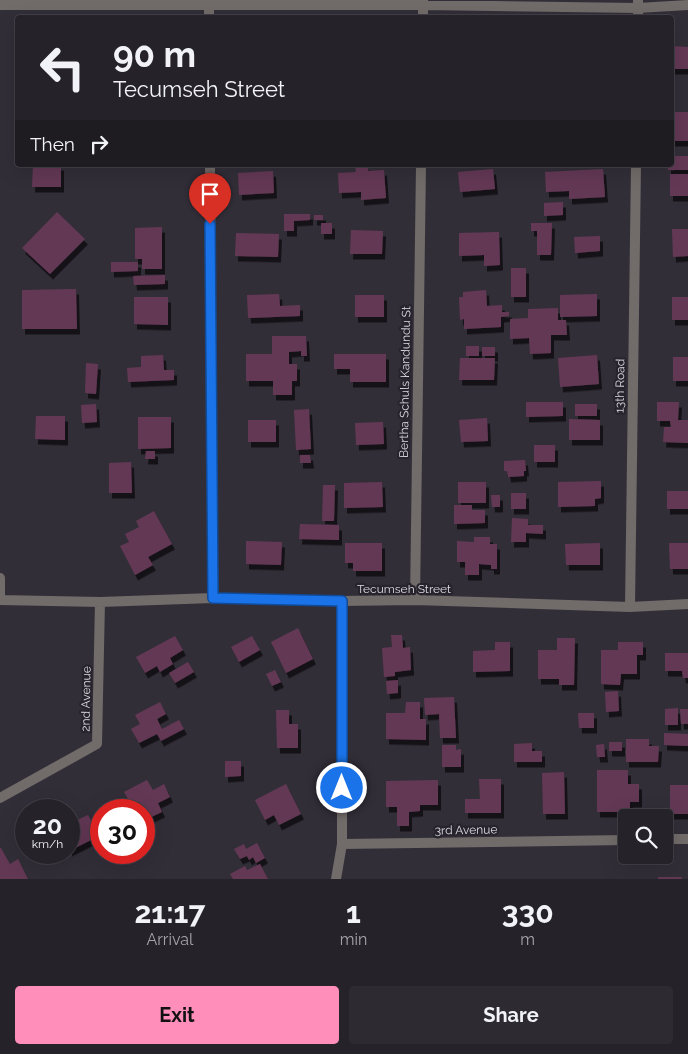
<!DOCTYPE html>
<style>
body{margin:0;font-family:Raleway,sans-serif;background:#2e2a32;color:#f1f3f6;height:100vh;display:flex;flex-direction:column;font-size:19px;white-space:nowrap}
*{box-sizing:border-box;margin:0}
p{font-size:16px;color:#a4a4a8}
.icon{flex:none;width:28px;height:28px;fill:none;stroke:currentColor;stroke-width:2;stroke-linecap:round;stroke-linejoin:round}
.map{position:relative;height:879px;overflow:hidden}
.details{display:flex;flex-direction:column;background:#26222a;flex:1}
.details>*{flex:none}
.hud{position:absolute;left:15px;top:15px;width:659px;height:152px;border-radius:5px;box-shadow:0 5px 20px #0002,0 0 0 1px #423f47;background:#26222a;color:#f1f3f6;overflow:hidden}
.controls{position:absolute;left:618px;top:809px;display:grid;gap:10px}
.controls a{display:grid;place-items:center;width:55px;height:55px;border-radius:5px;background:#26222a;box-shadow:0 5px 20px #0002,0 0 0 1px #423f47;font-size:25px}
.speed{position:absolute;left:15px;top:799px;display:flex;gap:10px;font-size:25px;font-weight:700;text-align:center}
.speed>*{display:grid;place-content:center;width:65px;height:65px;border-radius:50%;background:#26222a;box-shadow:0 5px 20px #0002,0 0 0 1px #423f47;line-height:1}
.speed small{font-size:12px;font-weight:400}
.speed .limit{border:8px solid #d22;background:#fff;color:#111}
.pin{position:absolute;display:grid;place-items:center;width:42px;height:42px;color:#fff;margin:-51px -21px;border-radius:50% 50% 50% 0;rotate:-45deg;box-shadow:0 0 5px #0007}
.pin .icon{rotate:45deg}
.me{position:absolute;width:55px;margin:-28px;rotate:0deg;stroke-linejoin:round;filter:drop-shadow(0 0 4px #0008)}
.turn{display:flex;align-items:center;gap:18px;height:105px;padding:0 15px;font-size:22px}
.turn .icon{width:65px;height:65px;stroke-width:2.5}
.turn b{display:block;font-size:35px;line-height:42px}
.then{display:flex;align-items:center;height:48px;padding:0 15px;background:#0003;gap:10px;font-size:19px}
.eta{display:flex;justify-content:space-evenly;align-items:center;height:85px;text-align:center}
.eta b{font-size:30px;font-weight:700;line-height:35px}
.button{display:flex;gap:10px;margin-top:auto;padding:10px 15px}
.button a{flex:1;height:58px;border-radius:5px;background:#ff8eba;color:#111;font-size:20px;font-weight:700;line-height:58px;text-align:center}
.button a+a{background:#2e2a32;color:#f1f3f6}
.map>svg:first-child{display:block}
</style>
<div class="map">
<svg width="688" height="879" viewBox="0 0 688 879">
<defs>
<filter id="shadow"><feDropShadow dx="3" dy="5.5" stdDeviation="0" flood-color="#0009"/></filter>
</defs>
<rect width="100%" height="100%" fill="#322e38"/>
<!-- building -->
<path fill="#643855" filter="url(#shadow)" d="M671 46 688 47V69H671Z
M671 112H688V141H671Z
M671 156H688V170H668V165H671Z
M33 165H61V187H32Z
M355 165H368V171L384 170 386 198 361 200V192L339 193 338 173 356 172Z
M493 169 495 189 460 192 458 172Z
M603 169 605 197 569 199V191L546 192 545 172Z
M273 171 274 193 239 195 238 173Z
M670 174H688V196H670Z
M563 202V215L544 216V203Z
M57 212 85 239 50 274 22 248Z
M284 214H310V220L294 221V231H284Z
M314 215H323V220H314Z
M321 223H332V234H321Z
M531 223H552L551 255H537V231H531Z
M162 227V269H142V259H135V228Z
M672 229H688V256L673 257Z
M351 230 383 231 382 254H350Z
M499 232 500 265 484 266V255L459 256V233Z
M236 233 279 234 278 257 235 256Z
M600 236V251L575 253 574 237Z
M111 262H138V271L111 272Z
M511 268H526V297H511Z
M165 275V284L134 285 133 276Z
M76 289 77 329H22V290Z
M486 290 487 306 502 305V312H509V316L501 317V327L464 329V319L460 320 459 297H463V292Z
M279 294 280 306 300 305V316L248 318 247 295Z
M597 294V316L560 317V295Z
M355 295H384V317H355Z
M134 297H168V325L134 324Z
M672 297H688V320H672Z
M558 308V320H566L567 335H551V353L530 354 529 338 510 339V319L528 318V309Z
M272 336H306L307 356H301V351L289 352V364H297V381H292V395H273V381H246V354H272Z
M466 346H479V356H466Z
M482 347H495V356H482Z
M334 354H386V382H350V369H334Z
M163 355 164 370H174V380L128 382 127 368 141 367V356Z
M597 355 599 384 560 387 558 358Z
M673 357H688V381H673Z
M460 358H495L494 380H459Z
M86 363 98 364 96 394 85 393Z
M526 402H563V416L526 417Z
M657 402H679L678 420H688V443L663 442 664 427H671L670 421H657Z
M96 404 97 422 82 423 81 405Z
M575 404H597V416H575Z
M309 409 311 449 296 450 294 410Z
M36 416H65V440L35 439Z
M138 417H171V448L138 449Z
M487 418 488 441 461 442 459 420Z
M569 419 600 420V440H569Z
M248 420H276V442H248Z
M383 422 384 444 356 445 355 423Z
M534 445H555V462H534Z
M146 451H155V459H145Z
M300 455H310L311 463H300Z
M525 460 526 471H524V476L508 477 507 471H504V461Z
M131 462 132 493H109V463Z
M601 481V498L595 499V506L558 507V482Z
M382 482 383 507 344 508V483Z
M458 482H486V503H458Z
M323 485H335L334 521H322Z
M667 491H688V509H667Z
M511 493H526V509H511Z
M491 495H500V507H492Z
M454 505H472V510H485V523L454 524Z
M154 511 172 544 148 557 153 565 135 575 120 546 129 542 125 534 139 527 136 521Z
M512 518 528 519V525H543V534L526 533V542H511Z
M300 524 339 525V540L299 539Z
M474 537H490V544H497V569H491V565L479 564V575H465V562H457V541L474 542Z
M246 541 282 542 281 565 246 564Z
M345 543H382V571H353V563H345Z
M600 543V565H566L565 544Z
M669 543H688V569H670Z
M298 628 313 659 286 673 271 642Z
M391 635H402L403 648 410 647 411 670 395 672V676L384 677 382 648 392 647Z
M175 636 183 650 170 658 173 664 160 672 157 666 145 673 136 657Z
M252 636 260 650 239 662 231 647Z
M557 638H575L574 685H559V679H538V650H557Z
M495 642H510V671L473 672V651L495 650Z
M618 642H643V655H637V674H621L620 685 601 684V650H618Z
M665 653H688V678H683L682 671H665Z
M188 662 194 672 175 683 169 673Z
M275 670 281 682 272 686 266 674Z
M398 680V693L387 694 386 681Z
M618 691 619 711 606 712 605 692Z
M454 697 456 738H440L439 714 425 715 424 698Z
M160 702 166 714 157 719 162 729 179 720 184 729 161 741 157 734 139 743 131 729 140 724 135 715Z
M406 702H420V719H426V740L386 739V713H405Z
M678 708V725H665V709Z
M680 709H688V724H681Z
M276 710H289V724H298V748H277Z
M578 713H594V728H579Z
M664 733 688 734V746L664 745Z
M626 739H649V746H659L658 762H626Z
M609 742H622V751H609Z
M532 743V751H542V762H514V744Z
M604 744 605 757H597L596 745Z
M442 745H456V750L461 749V767H442Z
M225 761H241V776L225 777Z
M597 770H628V784H639V802H630V812H597Z
M564 772 565 814H543L542 773Z
M479 779H501V813H465V799H480Z
M147 780 153 790 164 784 170 797 158 803 162 812 147 819 139 802 132 806 124 792Z
M438 780V805H420V811L409 812V826H397V807H386V781Z
M286 784 301 814 279 825 274 815 265 820 255 800Z
M670 785H688V814H670Z
M88 815 99 836 69 851V824Z
M257 843 265 858 256 863 253 857 249 860 247 856 240 859 234 849 244 844 246 849Z
M0 848H1L10 864 18 859 28 879H0Z
M260 864 268 879H233L230 874 245 866 247 870Z
M658 877H682V879H658Z"/>
<g fill="none" stroke-linecap="round" stroke-linejoin="round">
<!-- minor -->
<path stroke="#716b69" stroke-width="10" d="M209 0V18
M0 5H423L638 8 688 5
M423 18V0
M638 18V0
M210 165 213 598
M0 578V600
M0 600 100 602 213 598 342 601 415 600 630 607 688 604
M415 600 421 165
M630 607 636 165
M0 798 97 744 100 602
M664 839H688
M342 844 626 840
M336 879 342 844V601"/>
</g>
<g fill="none" stroke-linecap="round" stroke-linejoin="round">
<!-- route casing -->
<g stroke="#114b97" stroke-width="12">
<path id="route" d="M210 224 213 598 342 601V788"/>
</g>
<!-- route -->
<use href="#route" stroke="#1a73e8" stroke-width="9"/>
</g>
<g text-anchor="middle" dominant-baseline="central" stroke-width="4.5" stroke-linejoin="round" paint-order="stroke">
<!-- street labels -->
<g font-size="12" fill="#dcdae0" stroke="#28242e">
<text transform="translate(405 382) rotate(-89)">Bertha Schuls Kandundu St</text>
<text transform="translate(620 386) rotate(-89)">13th Road</text>
<text x="404" y="589">Tecumseh Street</text>
<text transform="translate(86 699) rotate(-89)">2nd Avenue</text>
<text transform="translate(466 830) rotate(-1)">3rd Avenue</text>
</g>
</g>
</svg>
<div class="controls">
<a><svg class="icon" aria-label="search" viewBox="0 0 24 24"><circle cx="10" cy="10" r="6"/><path d="M15 15l6 6"/></svg></a>
</div>
<div class="speed"><div>20<small>km/h</small></div><div class="limit">30</div></div>
<div class="pin" style="left:210px;top:224px;background:#d93025"><svg class="icon" aria-label="arrive" viewBox="0 0 24 24"><path d="M6 21V4h12l-3 4 3 4H6"/></svg></div>
<svg class="me" style="left:342px;top:788px" viewBox="-20 -20 40 40"><circle r="17" fill="#1a73e8" stroke="#fff" stroke-width="3"/><path d="M0-11L8 9 0 5-8 9z" fill="#fff"/></svg>
<div class="hud">
<div class="turn"><svg class="icon" aria-label="left" viewBox="0 0 24 24"><path d="M17 20v-9H6M10 6l-5 5 5 5"/></svg><div><b>90 m</b>Tecumseh Street</div></div>
<div class="then">Then<svg class="icon" aria-label="right" viewBox="0 0 24 24"><path d="M7 20v-9h11M14 6l5 5-5 5"/></svg></div>
</div>
</div>
<section class="details">
<div class="eta">
<div><b>21:17</b><p>Arrival</p></div>
<div><b>1</b><p>min</p></div>
<div><b>330</b><p>m</p></div>
</div>
<div class="button"><a>Exit</a><a>Share</a></div>
</section>
